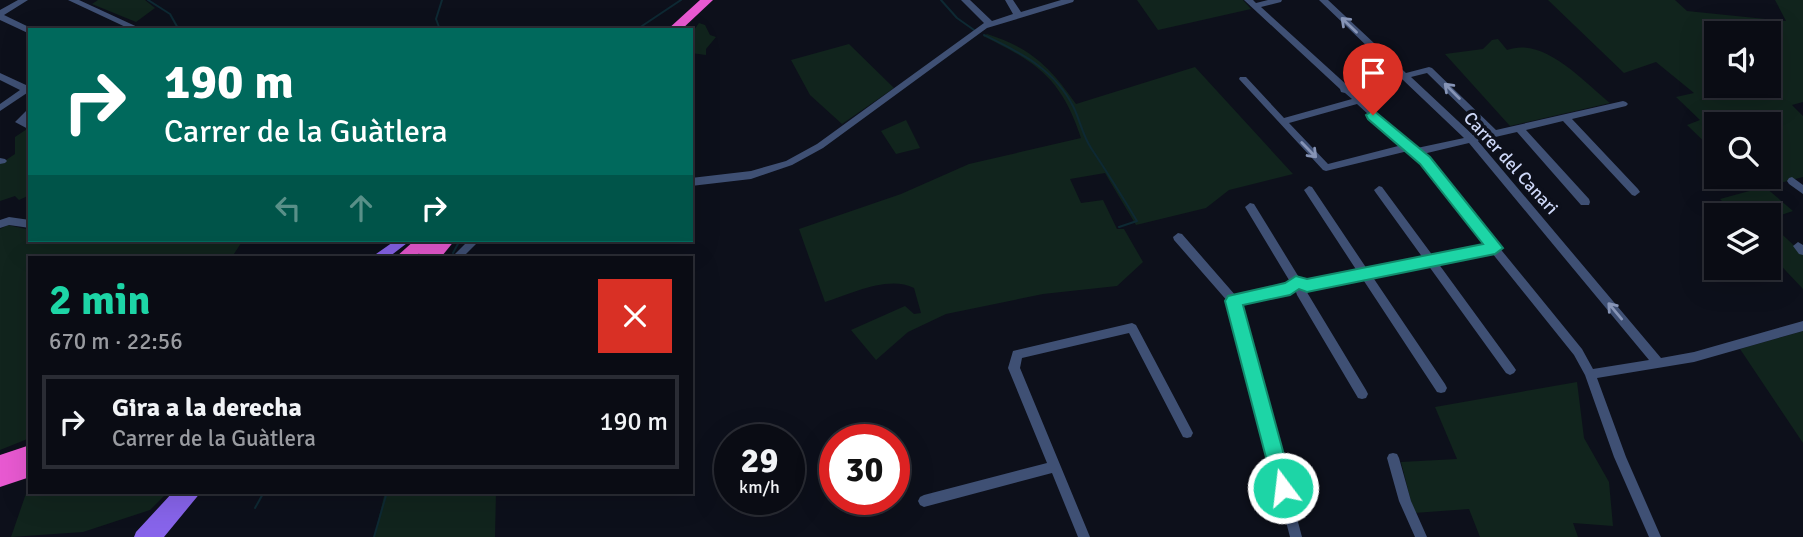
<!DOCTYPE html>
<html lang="es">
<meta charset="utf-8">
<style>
body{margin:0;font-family:Signika,sans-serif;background:#181a22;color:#f1f3f6;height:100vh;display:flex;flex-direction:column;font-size:26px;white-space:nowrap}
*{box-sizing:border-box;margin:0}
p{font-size:23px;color:#999ba0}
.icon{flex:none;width:38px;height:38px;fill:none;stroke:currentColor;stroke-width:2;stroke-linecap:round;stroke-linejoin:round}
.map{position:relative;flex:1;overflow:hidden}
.details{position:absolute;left:28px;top:256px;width:665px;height:238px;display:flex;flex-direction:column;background:#0a0c14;border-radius:0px;box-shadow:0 7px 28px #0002,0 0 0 2px #2a2c34}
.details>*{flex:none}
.banner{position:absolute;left:28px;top:28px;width:665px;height:214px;border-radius:0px;box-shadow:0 7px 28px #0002,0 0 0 2px #2a2c34;background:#00695c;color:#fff;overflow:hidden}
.fabs{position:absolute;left:1704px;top:21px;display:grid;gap:14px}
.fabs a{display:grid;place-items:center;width:77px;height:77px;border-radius:0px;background:#0a0c14;box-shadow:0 7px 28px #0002,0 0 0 2px #2a2c34;font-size:35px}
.speed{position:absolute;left:714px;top:424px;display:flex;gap:14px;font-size:35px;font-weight:700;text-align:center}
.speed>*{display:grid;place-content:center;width:91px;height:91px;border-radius:50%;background:#0a0c14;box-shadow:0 7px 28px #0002,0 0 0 2px #2a2c34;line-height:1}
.speed small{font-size:18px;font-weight:400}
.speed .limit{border:10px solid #d22;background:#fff;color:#111}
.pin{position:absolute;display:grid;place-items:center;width:60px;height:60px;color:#fff;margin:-72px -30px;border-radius:50% 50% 50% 0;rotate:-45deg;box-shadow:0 0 7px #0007}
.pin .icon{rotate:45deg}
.me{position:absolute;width:77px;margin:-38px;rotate:345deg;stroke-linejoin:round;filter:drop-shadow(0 0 5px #0008)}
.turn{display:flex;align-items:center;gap:24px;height:147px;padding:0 21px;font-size:32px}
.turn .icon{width:91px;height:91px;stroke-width:2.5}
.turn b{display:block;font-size:49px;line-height:60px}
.lanes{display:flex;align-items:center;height:66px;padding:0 21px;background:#0003;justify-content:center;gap:35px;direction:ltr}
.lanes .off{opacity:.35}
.round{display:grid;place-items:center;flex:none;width:74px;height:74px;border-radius:0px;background:#181a22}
.overview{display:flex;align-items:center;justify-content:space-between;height:119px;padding:0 21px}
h1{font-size:42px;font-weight:800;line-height:52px;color:#1dd5a6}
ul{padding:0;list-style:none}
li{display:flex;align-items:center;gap:21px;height:94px;margin:0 14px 10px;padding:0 7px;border:4px solid #2a2c34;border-radius:0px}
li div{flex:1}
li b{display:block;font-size:26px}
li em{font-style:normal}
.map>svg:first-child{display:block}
</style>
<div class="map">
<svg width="1803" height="537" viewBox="0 0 1803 537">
<rect width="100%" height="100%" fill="#0d101b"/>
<!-- green -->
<path fill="#11241d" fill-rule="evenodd" d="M98 0H145L155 8 136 22 92 4Z
M1137 0H1243L1251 9 1158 30Z
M1548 0H1675L1687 11 1786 21 1775 0H1803V102L1792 105 1803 116V177L1765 187 1793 211 1769 219V215H1735L1720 199 1753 190 1740 177H1769V124H1717V154L1687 125 1700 120 1676 97 1694 93 1656 62 1624 73ZM1717 33H1769V86H1717Z
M699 23 705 25 710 35 716 37 706 49V55L691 53V34Z
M987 34C1031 48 1050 67 1076 104L1195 67 1293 174 1229 190 1206 208 1136 225 1105 173 1070 179 1081 203 1103 200 1117 229H1124L1143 262 1117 286 1043 294 946 314 908 332 876 360 851 330 905 306 914 314 921 313 914 288C888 275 851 294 825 302L799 229 901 194 969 164 1081 138C1061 78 1038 63 983 36Z
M1498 39 1507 50C1544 36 1584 82 1610 103L1510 126 1445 54 1483 49 1492 40Z
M849 44 894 88 842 124 810 95 791 60Z
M906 120 920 148 896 154 881 131Z
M27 129 30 131V195L19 200 15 196 0 201V164L15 154V137Z
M1769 222 1803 254V289L1769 253Z
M8 225 30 230V240H76L99 244 108 240H243L232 257H30V438L0 450V229Z
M1803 331V443L1740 349Z
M1577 382 1584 438 1609 482 1613 526 1573 523 1578 537H1480L1469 509 1414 513 1401 462 1457 459 1435 407Z
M30 482V492H168L150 510 83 532 11 537Z
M385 492H496L495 537H374Z"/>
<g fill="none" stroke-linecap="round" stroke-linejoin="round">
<!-- stream -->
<path stroke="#0e2933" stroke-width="2" d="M148 0 170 14 179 30
M941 0 957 18 974 30
M435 30 439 27 436 19 442 0
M636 30 681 0
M984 35C1021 53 1055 69 1074 108 1080 121 1083 136 1091 148 1107 172 1122 196 1137 221L1119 227
M453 253 460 240
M255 508 264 492
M374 537 387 492"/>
<!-- minor -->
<path fill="#3f5074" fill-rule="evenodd" d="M18 0H28L4 15 33 29 30 30V34L0 20V10Z
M68 0H79L144 30H132Z
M961 0H970L992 21 1013 14 1005 0H1013L1021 12 1061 0H1074L1073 2 987 28 823 148 792 165 751 179 691 186V178L751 171 786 161 817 144 984 23Z
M1244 0H1253L1256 3 1268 0H1282L1281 2 1261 7 1348 86 1397 75 1319 0H1328L1406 73 1429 67 1432 68 1496 130 1623 101 1626 102 1628 104 1626 106 1572 119 1638 189 1640 192 1635 196 1632 195 1563 121 1526 130 1589 199 1590 202 1589 205H1581L1517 132 1478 141 1661 358 1694 352 1803 321V331L1694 362 1597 378 1626 457 1661 537H1649L1614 457 1585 375 1574 355 1492 253 1438 263 1514 367 1516 370 1514 373 1510 375 1506 373 1428 265 1372 276 1445 384 1447 388 1445 392 1441 393 1437 392 1362 278 1307 289 1303 288 1302 285 1303 282 1307 281 1357 271 1306 193 1304 190 1309 186 1312 187 1367 269 1423 258 1376 193 1374 190 1379 186 1382 187 1433 256 1487 246 1422 163 1408 151 1326 171 1323 170 1239 79 1240 77H1246L1284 118 1352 99 1345 93 1341 92 1340 89ZM1427 73 1487 132 1473 135 1411 77ZM1402 79 1464 138 1417 148 1353 91ZM1357 104 1402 145 1328 164 1289 123ZM1469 143 1649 360 1593 369 1582 349 1423 154Z
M0 73 26 85 30 84V94L27 93 0 111V104L20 90 0 80Z
M30 109V118L26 121 30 123V130L15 122 27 110Z
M0 158 5 159 7 161 5 163 0 164Z
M1792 177 1803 185V194L1789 184 1787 181 1789 178Z
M1250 203 1254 204 1300 279 1301 282 1300 285H1292L1245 207Z
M9 217 30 220V228L9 225 0 228V220Z
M1178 233 1182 234 1236 296 1290 285 1294 286 1295 289 1294 292 1290 293 1240 304 1302 537H1290L1229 303 1174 240 1173 237Z
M469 240H480L463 257H452Z
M1798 242 1803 245V255L1799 254 1793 246Z
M1301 288 1305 289 1366 390 1368 394 1366 398 1362 399 1358 398 1297 295 1296 292 1297 289Z
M1132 323 1136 325 1191 429 1193 433 1191 437 1187 438 1183 437 1129 333 1022 358 1020 368 1090 537H1078L1052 473 924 507 920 505 918 501 920 497 924 495 1047 463 1008 368 1013 351Z
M1393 453 1397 454 1399 458 1411 501 1427 537H1415L1399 501 1387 458 1389 454Z"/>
<!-- major -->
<path fill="#8764ea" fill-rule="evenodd" d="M396 240H411L389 257H374L376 254Z
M173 492H201L164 537H134L136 532Z"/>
<!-- highway -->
<path fill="#e859d1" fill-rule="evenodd" d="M700 0H713L681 30H667Z
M415 240H434L415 257H396Z
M438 240H455L442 256 435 257 429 252Z
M30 445V477L0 487V455Z"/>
<!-- highway-bridge -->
<path stroke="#e859d1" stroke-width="18" d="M426 248 436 240"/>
</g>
<!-- one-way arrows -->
<defs><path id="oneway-shaft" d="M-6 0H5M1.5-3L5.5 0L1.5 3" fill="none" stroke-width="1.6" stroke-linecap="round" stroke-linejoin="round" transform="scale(1.75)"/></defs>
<g stroke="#8694b6">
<use href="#oneway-shaft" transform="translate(1349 25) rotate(-136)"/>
<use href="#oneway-shaft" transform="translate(1452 91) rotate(-135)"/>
<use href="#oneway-shaft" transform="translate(1309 150) rotate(46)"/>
<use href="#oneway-shaft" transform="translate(1615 311) rotate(-130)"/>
</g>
<!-- route -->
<path fill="#1dd5a6" stroke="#138a6c" stroke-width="2" d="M1373 110 1430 157 1503 248 1495 254 1307 292 1299 289 1290 295 1243 305 1293 488 1290 494 1283 497 1277 494 1274 488 1225 301 1228 296 1285 283 1296 276 1307 279 1483 244 1420 164 1368 119 1366 115Z"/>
<g text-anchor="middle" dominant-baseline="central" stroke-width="7" stroke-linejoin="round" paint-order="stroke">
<!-- street labels -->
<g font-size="18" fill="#ced8f8" stroke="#0d101b">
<text transform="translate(1511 163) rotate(48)">Carrer del Canari</text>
</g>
</g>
</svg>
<div class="fabs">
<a><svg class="icon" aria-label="sound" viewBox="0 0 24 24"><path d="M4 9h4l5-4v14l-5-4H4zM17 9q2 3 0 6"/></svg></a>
<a><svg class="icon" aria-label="search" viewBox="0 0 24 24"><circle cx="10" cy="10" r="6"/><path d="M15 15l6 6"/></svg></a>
<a><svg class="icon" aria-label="layers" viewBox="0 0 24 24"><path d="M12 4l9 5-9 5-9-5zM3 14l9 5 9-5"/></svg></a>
</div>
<div class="speed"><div>29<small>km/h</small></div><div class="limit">30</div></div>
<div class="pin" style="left:1373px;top:115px;background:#d93025"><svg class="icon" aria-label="arrive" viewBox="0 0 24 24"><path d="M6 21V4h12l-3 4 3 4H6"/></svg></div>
<svg class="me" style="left:1283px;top:488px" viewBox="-20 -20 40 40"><circle r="17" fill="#1dd5a6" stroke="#fff" stroke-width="3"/><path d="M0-11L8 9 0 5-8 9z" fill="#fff"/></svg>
<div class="banner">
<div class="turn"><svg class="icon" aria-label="right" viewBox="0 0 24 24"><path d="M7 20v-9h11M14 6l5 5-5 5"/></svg><div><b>190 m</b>Carrer de la Guàtlera</div></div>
<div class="lanes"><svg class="icon off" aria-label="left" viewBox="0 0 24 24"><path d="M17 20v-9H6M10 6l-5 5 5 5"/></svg><svg class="icon off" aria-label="ahead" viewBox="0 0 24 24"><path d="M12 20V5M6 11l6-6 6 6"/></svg><svg class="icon" aria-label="right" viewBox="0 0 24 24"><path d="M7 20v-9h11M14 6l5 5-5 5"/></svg></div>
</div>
<section class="details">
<div class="overview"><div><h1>2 min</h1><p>670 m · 22:56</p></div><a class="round" style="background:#d93025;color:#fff"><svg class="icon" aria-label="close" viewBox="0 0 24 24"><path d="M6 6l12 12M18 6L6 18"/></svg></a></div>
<ul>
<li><svg class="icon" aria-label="right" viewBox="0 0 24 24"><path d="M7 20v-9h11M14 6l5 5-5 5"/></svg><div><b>Gira a la derecha</b><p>Carrer de la Guàtlera</p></div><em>190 m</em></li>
</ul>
</section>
</div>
